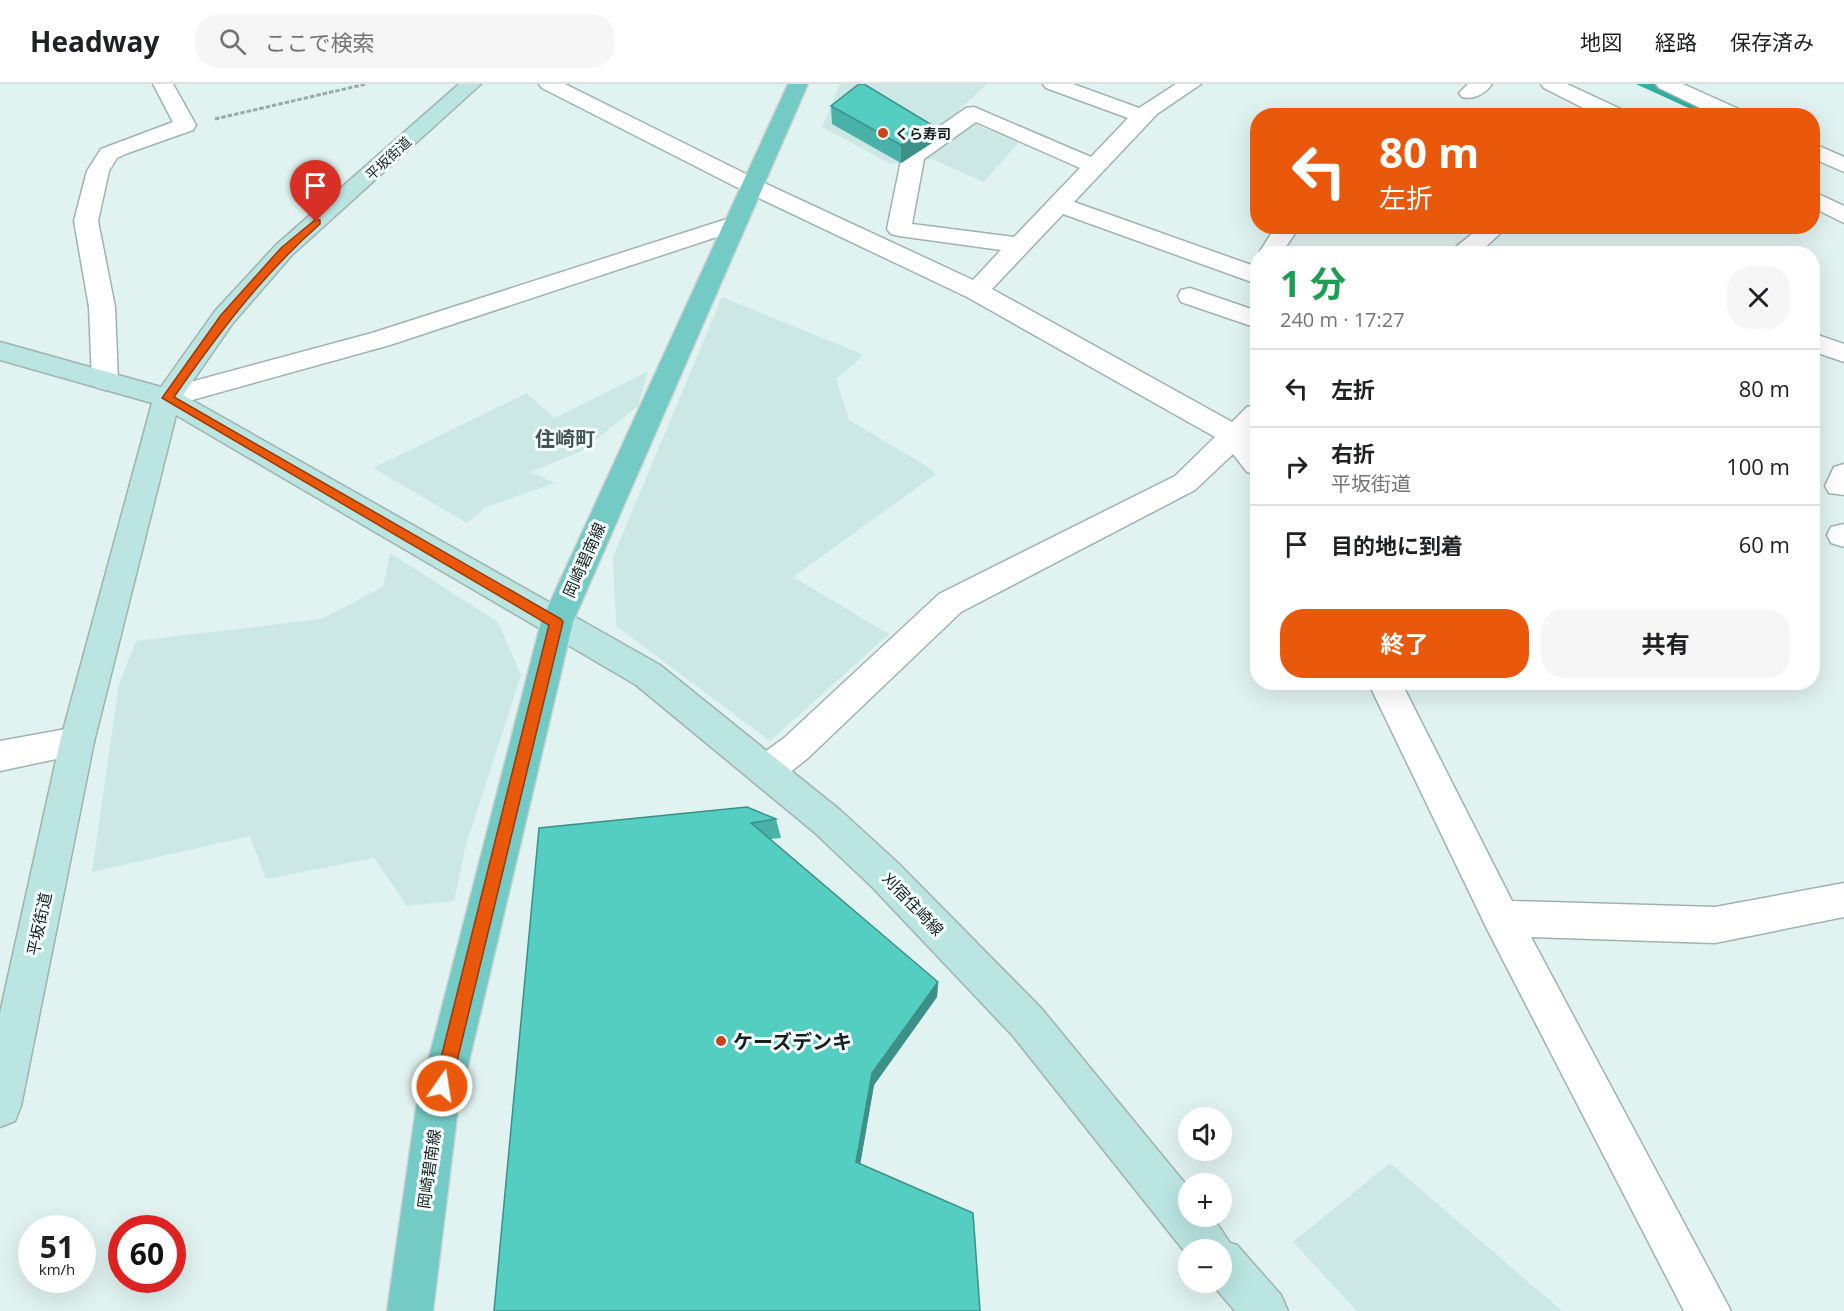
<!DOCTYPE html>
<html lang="ja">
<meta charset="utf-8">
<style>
body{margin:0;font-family:"Open Sans","Noto Sans JP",sans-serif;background:#f6f6f6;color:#202124;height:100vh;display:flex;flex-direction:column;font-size:22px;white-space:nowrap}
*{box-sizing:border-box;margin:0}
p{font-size:20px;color:#757577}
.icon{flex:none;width:33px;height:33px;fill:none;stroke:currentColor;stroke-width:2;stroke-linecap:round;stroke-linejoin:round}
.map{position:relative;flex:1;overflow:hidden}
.sheet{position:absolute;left:1250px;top:162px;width:570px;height:444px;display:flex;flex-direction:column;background:#fff;border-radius:24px;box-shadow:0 6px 24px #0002}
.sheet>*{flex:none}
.guide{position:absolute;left:1250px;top:24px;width:570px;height:126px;border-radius:24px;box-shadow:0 6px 24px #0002;background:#ea580c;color:#fff;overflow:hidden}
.controls{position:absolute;left:1178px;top:1023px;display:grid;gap:12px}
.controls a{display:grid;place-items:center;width:54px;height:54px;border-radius:50%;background:#fff;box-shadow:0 6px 24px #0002;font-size:30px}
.speed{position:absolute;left:18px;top:1131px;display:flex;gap:12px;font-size:30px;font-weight:700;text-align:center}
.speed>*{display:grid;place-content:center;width:78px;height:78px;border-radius:50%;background:#fff;box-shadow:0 6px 24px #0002;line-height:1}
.speed small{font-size:15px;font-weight:400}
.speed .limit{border:9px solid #d22;background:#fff;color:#111}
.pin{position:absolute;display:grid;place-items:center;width:51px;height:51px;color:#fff;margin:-62px -26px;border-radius:50% 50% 50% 0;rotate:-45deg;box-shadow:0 0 6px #0007}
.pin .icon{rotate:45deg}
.me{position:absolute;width:66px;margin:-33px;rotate:13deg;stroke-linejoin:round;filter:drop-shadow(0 0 4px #0008)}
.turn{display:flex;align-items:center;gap:21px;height:126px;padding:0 30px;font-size:27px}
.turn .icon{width:78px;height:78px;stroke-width:2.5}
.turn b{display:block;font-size:42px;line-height:51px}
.round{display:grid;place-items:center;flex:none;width:63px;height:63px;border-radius:24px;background:#f6f6f6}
.summary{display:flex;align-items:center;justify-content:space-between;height:102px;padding:0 30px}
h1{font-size:36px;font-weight:700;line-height:45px;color:#1e9e55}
.cta{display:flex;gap:12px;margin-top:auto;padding:12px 30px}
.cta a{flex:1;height:69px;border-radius:24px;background:#ea580c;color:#fff;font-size:24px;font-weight:700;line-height:69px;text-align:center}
.cta a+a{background:#f6f6f6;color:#202124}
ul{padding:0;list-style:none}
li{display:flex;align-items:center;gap:18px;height:78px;padding:0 30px;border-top:2px solid #e0e0e0}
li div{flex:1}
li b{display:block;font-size:22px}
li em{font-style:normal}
header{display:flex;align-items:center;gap:36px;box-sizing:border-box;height:84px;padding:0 30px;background:#fff;border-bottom:2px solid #e0e0e0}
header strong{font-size:28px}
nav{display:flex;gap:33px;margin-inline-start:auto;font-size:21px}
.search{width:420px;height:54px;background:#f6f6f6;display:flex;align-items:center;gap:15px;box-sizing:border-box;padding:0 21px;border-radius:24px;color:#757577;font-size:22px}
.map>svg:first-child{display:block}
</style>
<header>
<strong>Headway</strong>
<div class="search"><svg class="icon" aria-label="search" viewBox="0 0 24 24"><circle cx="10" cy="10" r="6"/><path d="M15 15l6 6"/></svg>ここで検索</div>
<nav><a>地図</a><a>経路</a><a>保存済み</a></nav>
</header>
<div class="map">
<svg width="1844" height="1227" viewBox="0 0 1844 1227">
<rect width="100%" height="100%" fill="#e0f3f0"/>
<!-- built -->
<path fill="#cce8e4" d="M840 0H987L954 31 1018 59 984 98 932 75 891 80 822 43Z
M722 213 864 271 836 295 849 336 925 381 936 390 793 493 889 550 770 657 616 542 613 473Z
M648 287 638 322 582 367 530 388 555 399 486 423 467 439 373 384 527 309 554 334Z
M390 469 498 538 521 591 466 761 454 817 407 822 374 774 266 795 250 752 92 788 119 600 136 557 321 535 383 503Z
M1390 1079 1562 1227H1357L1293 1158Z"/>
<!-- water -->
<path fill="#2fafa4" d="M1636 0H1661L1729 31H1704Z"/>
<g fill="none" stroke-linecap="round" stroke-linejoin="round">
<!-- street casing -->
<g stroke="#a0b2b0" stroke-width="3">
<path id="street" d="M153 0H173L196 41 193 46 128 69 117 74 109 87 98 137 115 223 118 297 114 303 105 306 96 303 92 297 89 223 74 137 87 87 101 65 173 38Z
M539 0H565L760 97 973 196 1001 166 899 152 891 150 887 145 902 72 905 67 966 24 974 23 1091 73 1128 34 1046 4 1043 0H1073L1139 24 1176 0H1201L1157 30 1074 118 1257 183V200L1063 130 992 205 1232 338 1247 323 1257 321V346L1250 353 1257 361V391L1247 388 1233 370 1195 406 961 528 808 674 779 697 767 701 755 697 750 686 755 675 784 654 939 510 1175 392 1215 353 967 213 744 107 542 4ZM976 38 1080 84 1014 153 912 140 924 75Z
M1468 0H1492C1485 10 1474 16 1462 13L1459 9Z
M1541 0H1567L1625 27 1627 32H1599L1544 4Z
M1656 0H1683L1743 27 1745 32H1717L1659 4Z
M1812 59 1844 73V88L1812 74Z
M1812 107 1844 122V139L1812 123Z
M733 133 741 135 745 140 741 145 390 261 167 323 157 321 153 314 157 307 372 249Z
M1276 142H1300L1281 170 1257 172Z
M1482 142H1508L1478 170H1447Z
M1190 204 1257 227V244L1181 218 1178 212 1181 206Z
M1812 249 1844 260V278L1812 267Z
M1844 380V411L1829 409 1825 402 1834 383Z
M1844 440V463L1831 459 1827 451 1831 443Z
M1368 598H1401L1512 817 1715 823 1844 799V833L1715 859 1531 853 1731 1227H1684L1488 847Z
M77 643 89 648 94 658 89 668 0 687V657Z"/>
</g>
<!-- secondary casing -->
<g stroke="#a0b2b0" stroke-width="3">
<path id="secondary" d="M459 0H481L292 171 233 239 183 311 660 581 840 726 898 779 1041 924 1188 1103V1132H1212L1230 1159 1237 1161 1281 1211 1288 1227H1235L1210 1198H1221V1166H1188V1172L1013 952 872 803 814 748 636 601 176 331 94 658 21 1022 15 1037 0 1043V929L60 658 152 319 0 276V258L161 303 215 227 276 161Z"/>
</g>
<!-- primary casing -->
<g stroke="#d1d2d2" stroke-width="3">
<path id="primary" d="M788 0H808L573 538 458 1024 433 1227H387L416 1024 541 538Z"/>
</g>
<!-- path -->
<path stroke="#9baaa7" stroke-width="3" stroke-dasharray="4.5 2" stroke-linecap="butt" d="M215 35 366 0"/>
<!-- street -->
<use href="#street" fill="#fff" fill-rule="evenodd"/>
<!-- secondary -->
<use href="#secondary" fill="#bae5e1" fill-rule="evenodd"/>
<!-- primary -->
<use href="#primary" fill="#74cac4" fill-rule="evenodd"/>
</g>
<!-- wall -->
<path fill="#49b1a7" d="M831 22 932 41V59L901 79 832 40Z
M776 735 781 754 770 755 938 898 937 913 874 1001 860 1080 980 1227 539 744Z"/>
<!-- shaded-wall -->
<path fill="#3c9088" d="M932 41V59L901 79V61Z
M938 898 937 913 874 1001 859 1087 856 1078 872 989Z"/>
<!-- building -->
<path fill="#55cec2" stroke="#3c9088" stroke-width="1.5" d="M859 0H864L932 41 901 61 831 22Z
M747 723 776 735 751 739 938 898 872 989 856 1078 973 1129 980 1227H494L539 744Z"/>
<!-- route -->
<path fill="#ea580c" stroke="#983908" stroke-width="1.5" d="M316 135 320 136V140C262 191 218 250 174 313L561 535 563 538 451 1002 448 1008 442 1010 436 1008 434 1002 549 541 162 314 221 231 281 164Z"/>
<!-- markers -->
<g fill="#ca4218" stroke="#f3fffd" stroke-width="2">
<circle cx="883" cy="49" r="6"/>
<circle cx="721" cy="957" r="6"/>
</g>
<g text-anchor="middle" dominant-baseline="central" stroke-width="6" stroke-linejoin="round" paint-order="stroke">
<!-- far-poi labels -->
<g font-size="14" font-weight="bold" fill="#181f1e" stroke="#f3fffd" text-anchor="start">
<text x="895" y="49">くら寿司</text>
</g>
<!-- far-street labels -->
<g font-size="14" fill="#181f1e" stroke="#f3fffd">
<text transform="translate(388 74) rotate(-43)">平坂街道</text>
</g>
<!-- street labels -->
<g font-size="16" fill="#181f1e" stroke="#f3fffd">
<text transform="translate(584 476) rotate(-66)">岡崎碧南線</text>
<text transform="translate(913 820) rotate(46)">刈宿住崎線</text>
<text transform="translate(39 840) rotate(-78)">平坂街道</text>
<text transform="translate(429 1085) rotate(-82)">岡崎碧南線</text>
</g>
<!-- quarter labels -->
<g font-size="20" font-weight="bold" fill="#445452" stroke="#f3fffd">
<text x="565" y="354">住崎町</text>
</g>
<!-- near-poi labels -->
<g font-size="20" font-weight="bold" fill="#181f1e" stroke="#f3fffd" text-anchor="start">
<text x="733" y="957">ケーズデンキ</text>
</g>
</g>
</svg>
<div class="controls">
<a><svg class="icon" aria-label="sound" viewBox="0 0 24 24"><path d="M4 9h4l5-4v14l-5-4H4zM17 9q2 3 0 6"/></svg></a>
<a>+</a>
<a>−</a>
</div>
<div class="speed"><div>51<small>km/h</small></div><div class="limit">60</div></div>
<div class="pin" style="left:316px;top:138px;background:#d93025"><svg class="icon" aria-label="arrive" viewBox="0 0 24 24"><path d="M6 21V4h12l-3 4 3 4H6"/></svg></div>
<svg class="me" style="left:442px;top:1002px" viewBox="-20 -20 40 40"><circle r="17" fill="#ea580c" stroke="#fff" stroke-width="3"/><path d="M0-11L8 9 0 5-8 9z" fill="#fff"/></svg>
<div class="guide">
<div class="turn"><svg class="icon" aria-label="left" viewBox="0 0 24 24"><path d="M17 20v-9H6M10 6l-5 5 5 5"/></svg><div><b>80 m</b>左折</div></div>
</div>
<section class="sheet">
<div class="summary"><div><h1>1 分</h1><p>240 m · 17:27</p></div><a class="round"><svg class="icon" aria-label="close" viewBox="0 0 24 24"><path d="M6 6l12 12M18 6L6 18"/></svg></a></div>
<ul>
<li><svg class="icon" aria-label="left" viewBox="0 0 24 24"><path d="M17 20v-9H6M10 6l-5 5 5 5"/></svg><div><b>左折</b></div><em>80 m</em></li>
<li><svg class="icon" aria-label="right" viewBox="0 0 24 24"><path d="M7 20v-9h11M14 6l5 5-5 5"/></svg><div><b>右折</b><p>平坂街道</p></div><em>100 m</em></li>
<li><svg class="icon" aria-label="arrive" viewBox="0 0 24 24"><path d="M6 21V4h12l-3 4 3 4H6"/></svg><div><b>目的地に到着</b></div><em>60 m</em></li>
</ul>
<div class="cta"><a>終了</a><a>共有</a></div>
</section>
</div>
